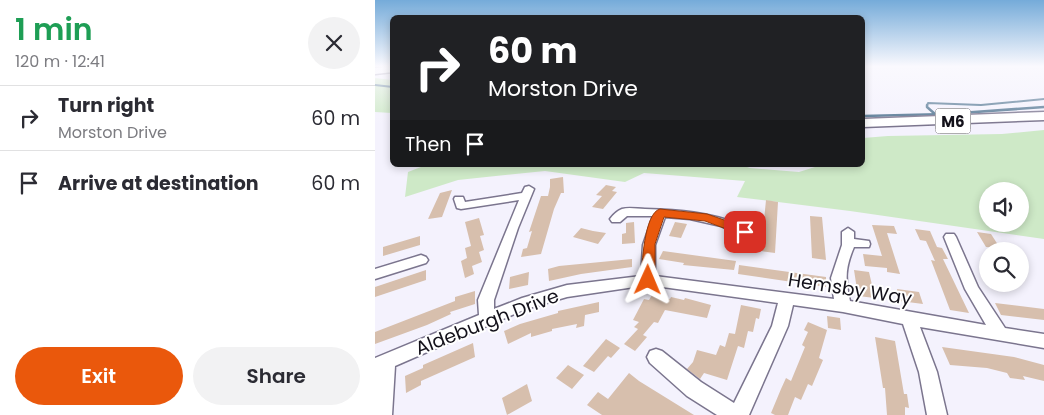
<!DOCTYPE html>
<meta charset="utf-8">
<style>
body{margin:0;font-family:Poppins,sans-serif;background:#f2f2f3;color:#2b2b33;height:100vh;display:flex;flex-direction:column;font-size:19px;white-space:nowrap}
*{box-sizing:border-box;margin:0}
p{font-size:16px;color:#7c7c81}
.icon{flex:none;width:28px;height:28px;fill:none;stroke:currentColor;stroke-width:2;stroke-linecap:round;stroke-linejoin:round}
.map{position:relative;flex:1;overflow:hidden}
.sheet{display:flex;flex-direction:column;background:#fff;width:375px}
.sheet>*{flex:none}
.banner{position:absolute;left:15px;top:15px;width:475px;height:152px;border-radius:8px;box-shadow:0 2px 8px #0003;background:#202124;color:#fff;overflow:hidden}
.fabs{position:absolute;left:604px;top:182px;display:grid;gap:10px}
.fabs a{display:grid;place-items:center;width:50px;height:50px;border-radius:50%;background:#fff;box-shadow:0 2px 8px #0003;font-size:25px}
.pin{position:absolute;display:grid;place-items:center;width:42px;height:42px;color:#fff;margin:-21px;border-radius:10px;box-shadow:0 2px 8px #0006}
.me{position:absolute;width:55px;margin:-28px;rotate:1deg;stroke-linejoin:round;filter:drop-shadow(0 0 4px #0008)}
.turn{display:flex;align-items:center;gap:18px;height:105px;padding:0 15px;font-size:22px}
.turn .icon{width:65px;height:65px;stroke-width:2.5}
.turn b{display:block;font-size:35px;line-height:42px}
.then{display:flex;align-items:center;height:48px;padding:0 15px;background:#0003;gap:10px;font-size:19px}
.round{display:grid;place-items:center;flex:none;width:52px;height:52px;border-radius:26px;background:#f2f2f3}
.head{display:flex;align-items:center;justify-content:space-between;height:85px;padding:0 15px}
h1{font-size:30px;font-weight:600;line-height:38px;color:#1e9e55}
.action{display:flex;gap:10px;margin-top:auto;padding:10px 15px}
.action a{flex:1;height:58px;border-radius:30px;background:#ea580c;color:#fff;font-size:20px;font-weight:600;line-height:58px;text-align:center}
.action a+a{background:#f2f2f3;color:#2b2b33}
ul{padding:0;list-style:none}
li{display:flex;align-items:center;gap:15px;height:65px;padding:0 15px;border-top:1px solid #e1e1e2}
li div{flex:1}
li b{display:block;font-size:19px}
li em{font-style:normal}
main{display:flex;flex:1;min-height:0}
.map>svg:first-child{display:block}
</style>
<main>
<section class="sheet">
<div class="head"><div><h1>1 min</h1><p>120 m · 12:41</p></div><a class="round"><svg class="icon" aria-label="close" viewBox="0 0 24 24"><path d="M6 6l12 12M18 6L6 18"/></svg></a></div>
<ul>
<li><svg class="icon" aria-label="right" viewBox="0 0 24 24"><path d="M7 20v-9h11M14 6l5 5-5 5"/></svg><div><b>Turn right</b><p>Morston Drive</p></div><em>60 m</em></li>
<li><svg class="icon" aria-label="arrive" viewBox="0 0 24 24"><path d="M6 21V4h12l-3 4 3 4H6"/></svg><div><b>Arrive at destination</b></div><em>60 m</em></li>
</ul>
<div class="action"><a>Exit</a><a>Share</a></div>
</section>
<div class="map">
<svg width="669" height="415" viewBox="0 0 669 415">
<rect width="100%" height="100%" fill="#f4f2fd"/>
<!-- green -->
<path fill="#cee9c7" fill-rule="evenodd" d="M0 78 17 80V113L0 112Z
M669 130V239L475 211 362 197 370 181 269 173 250 182 170 171 160 172 83 180 30 197 33 172 51 165H366L375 168 424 172 440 167 437 165H488V138L513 136 627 134ZM612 191H645V224H612Z"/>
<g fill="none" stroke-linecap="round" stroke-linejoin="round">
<!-- stream-far1 -->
<path stroke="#507490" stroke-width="2" d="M0 85 18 87
M552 106 553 103 606 105 669 99"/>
<!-- stream -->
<path stroke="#507490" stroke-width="2.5" d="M552 105V107L560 114
M488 116 572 114 669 107"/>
</g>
<!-- building -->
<path fill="#d7bfad" d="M188 177 189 193H186L179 209 166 254 146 257 148 249 152 248 157 231 154 232 166 196H173L175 187V179Z
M231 185 241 187 237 191 242 192 228 209 217 207 227 196 221 195Z
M77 190 67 217 53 219 65 193Z
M391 200 403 202 400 253 386 251Z
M435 216 447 217 451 260 437 258Z
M104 218 109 235 105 236 109 250 104 252 107 262 97 266 99 274 90 278 86 261 92 258 90 248 96 246 90 222Z
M259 222 260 243 247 244V234L251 233V223Z
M300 222 312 224 306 238 294 236Z
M497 225 519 226 522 234 512 233 525 274 512 272V268L490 266 488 254 507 256Z
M206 228 218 231 231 233 223 244 198 237Z
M540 229 555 231 562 247 567 248 573 259H568L594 313 575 310 556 260 560 261 551 241 545 240Z
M602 232 616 234 625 248 611 247Z
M45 236V245L8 256V247Z
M288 251 361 261 359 270 308 265 309 263 284 259Z
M257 259V267L206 274 174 281 173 269 184 266Z
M364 265 451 277V287L363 274Z
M51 270V280L0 297V287Z
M479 270 494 272 500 298 483 296Z
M154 272 153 285 134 289 135 277Z
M522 289 544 292 548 304 525 301Z
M100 291V304L75 312 76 314 52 325 0 344V332L80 301V297Z
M277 295 295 299 296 297 309 300 310 298 336 305 332 318 290 310 283 323 279 322 268 335 272 337 260 351 249 344 263 329 259 327 264 322 258 320 269 299 274 300Z
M224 302V312L210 315 209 326 201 328 202 324 177 329V331L156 337V333L133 344 129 331 145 324 183 313V311Z
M620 303 669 309V320L626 315Z
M366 305 386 309 384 319 381 318 378 332 373 331 369 348 363 346 352 380 329 373 325 379 312 369 318 362 322 350 341 355 345 345 350 347 354 333 360 334Z
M452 316 465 318 466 330 453 328Z
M433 322 452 330 444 358 448 360 437 386 433 384 426 400 420 397 413 415H400L396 413 406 389 411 378 416 381 430 347 427 345 433 332 429 330Z
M500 337 520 341 529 394H532L534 408 530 407V415H512L510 388H508Z
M231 339 245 348 236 358 233 356 219 372 208 366Z
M98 343 100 357 46 381V385L31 393 30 376 48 368V365Z
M567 347 639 357 669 365V381L648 376 650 380 635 378 632 373 612 368 575 365Z
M193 365 209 375 197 389 181 378Z
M254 373 264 381 319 415H227L212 405 223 392 233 399Z
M152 384 157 401 132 415 127 398Z"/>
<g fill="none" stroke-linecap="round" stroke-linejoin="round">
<!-- minor casing -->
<g stroke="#7b758e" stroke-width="3">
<path id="minor" d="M154 186 159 189 143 228 119 300V309L147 298 192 285 266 276 268 245 278 216H252L245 222H237L235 219C238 215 242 211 247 209 254 207 263 209 270 209 303 210 335 212 366 225L369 216 373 215 379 219 376 232 381 237 379 240 375 241 346 226 315 219 290 217 280 245V276L459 299 456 278 467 245V232L473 228 479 232V239L494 241 495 244 494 247H479C470 268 470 279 475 301L611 325 590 289 569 237 571 234H579L581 237 603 287 630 328 669 334V348L545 327 562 372 572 415H552L544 372 528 324 468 312 418 305 413 326 374 415H342L312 396 275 363 272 357 275 351 281 349 287 351 326 382 359 403 397 326 403 303 273 285 192 297 151 309 20 366 17 415H0V358L104 315 103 300 144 200 86 209 82 208 79 199 80 197H88L90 202 147 193 150 187Z
M46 255 51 257 53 260 51 263 0 279V269Z"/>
</g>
<!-- motorway casing -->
<g stroke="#7b758e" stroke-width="3">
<path id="motorway" d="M18 66V72L0 74V68Z
M669 112V120L488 127V119Z"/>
</g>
<!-- minor -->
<use href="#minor" fill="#fff" fill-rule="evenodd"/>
<!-- motorway -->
<use href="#motorway" fill="#fff" fill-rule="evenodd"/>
</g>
<!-- sky -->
<linearGradient id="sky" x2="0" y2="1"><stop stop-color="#75abd9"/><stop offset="0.53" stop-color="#faf9fe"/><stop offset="1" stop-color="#faf9fe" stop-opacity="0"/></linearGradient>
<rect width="669" height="125" fill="url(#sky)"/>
<!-- route -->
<path fill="#ea580c" stroke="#983908" d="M285 209 332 214 375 229 376 232 370 236 330 221 289 217 280 244V280L278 283 273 285 268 283 266 280C267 265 269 213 285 209Z"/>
<g text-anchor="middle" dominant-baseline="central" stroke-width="4" stroke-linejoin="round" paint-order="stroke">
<!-- shield labels -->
<rect fill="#fff" stroke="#5a585f" stroke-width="1" x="560.5" y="108.5" width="35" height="25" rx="4"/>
<g font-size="15" font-weight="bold" fill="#13111a">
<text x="578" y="121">M6</text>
</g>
<!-- near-street labels -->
<g font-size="19" fill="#13111a" stroke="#fff">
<text transform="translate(475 289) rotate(9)">Hemsby Way</text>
<text transform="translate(112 322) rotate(-21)">Aldeburgh Drive</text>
</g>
</g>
</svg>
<div class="fabs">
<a><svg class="icon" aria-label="sound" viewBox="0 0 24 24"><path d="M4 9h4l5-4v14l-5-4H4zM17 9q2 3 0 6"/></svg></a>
<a><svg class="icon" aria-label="search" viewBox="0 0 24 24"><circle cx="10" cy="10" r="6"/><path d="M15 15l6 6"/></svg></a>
</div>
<div class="pin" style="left:370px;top:232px;background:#d93025"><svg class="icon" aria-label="arrive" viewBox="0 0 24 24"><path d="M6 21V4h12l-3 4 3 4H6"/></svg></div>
<svg class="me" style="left:273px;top:280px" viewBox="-20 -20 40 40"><path d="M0-17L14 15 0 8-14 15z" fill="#ea580c" stroke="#fff" stroke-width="4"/></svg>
<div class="banner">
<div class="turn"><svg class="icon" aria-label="right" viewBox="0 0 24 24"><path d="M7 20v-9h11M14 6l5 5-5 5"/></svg><div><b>60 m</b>Morston Drive</div></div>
<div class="then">Then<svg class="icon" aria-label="arrive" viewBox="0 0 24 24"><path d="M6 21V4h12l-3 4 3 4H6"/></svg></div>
</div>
</div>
</main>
